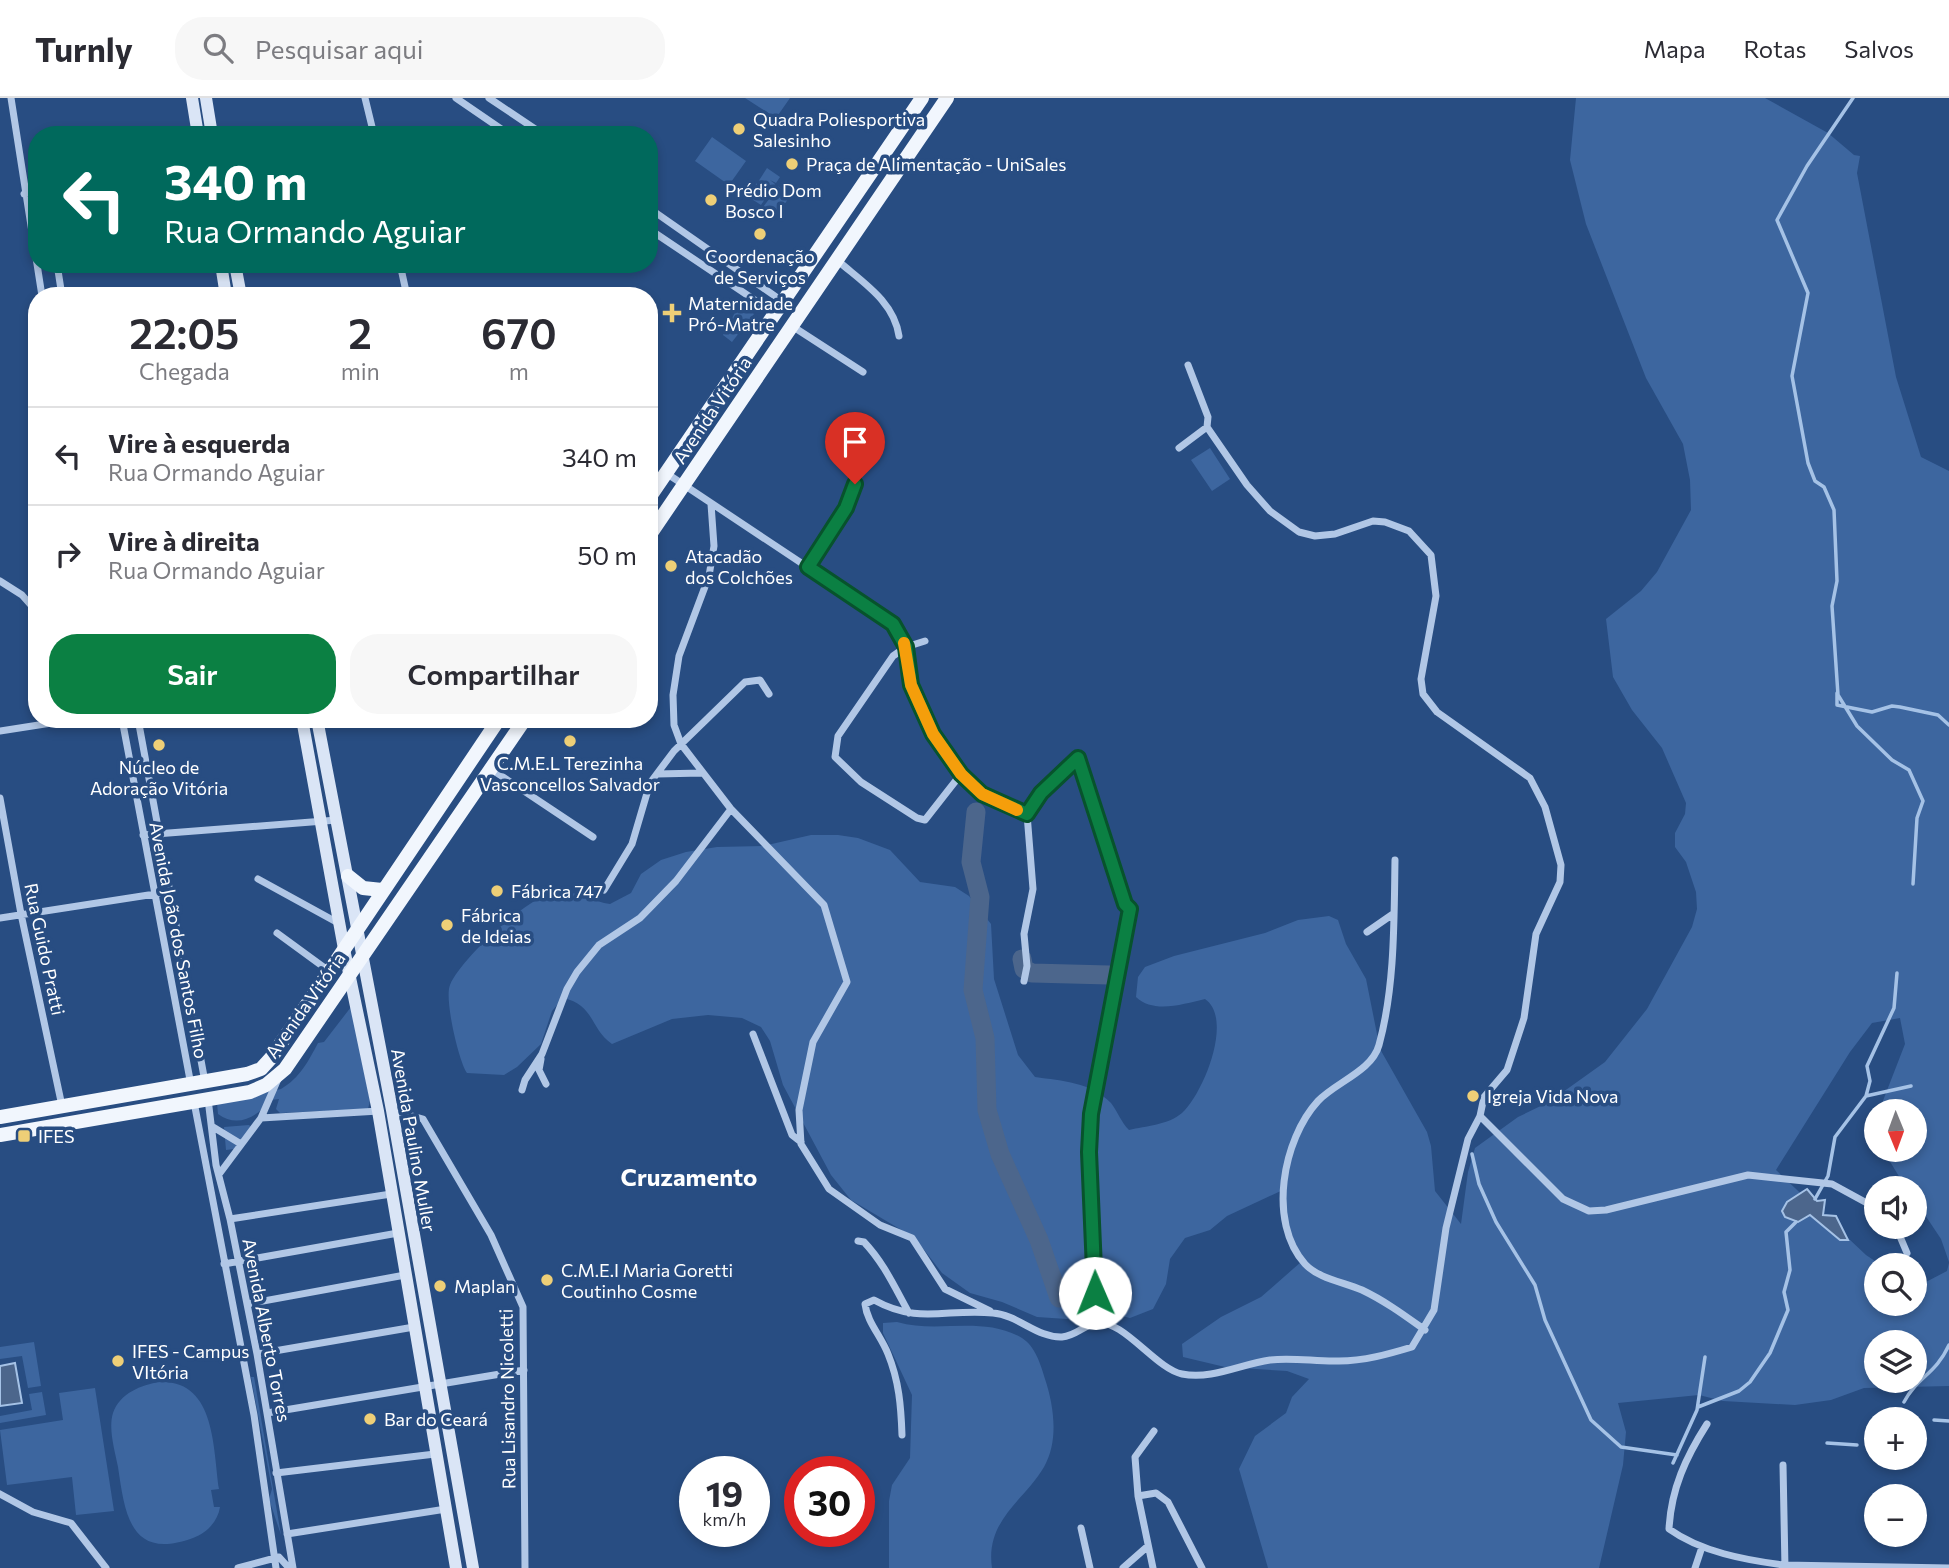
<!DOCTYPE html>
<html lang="pt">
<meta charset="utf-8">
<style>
body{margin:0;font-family:Commissioner,sans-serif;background:#f7f7f7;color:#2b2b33;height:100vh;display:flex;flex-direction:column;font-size:26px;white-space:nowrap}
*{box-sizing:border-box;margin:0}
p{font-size:23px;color:#7c7c81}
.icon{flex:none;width:38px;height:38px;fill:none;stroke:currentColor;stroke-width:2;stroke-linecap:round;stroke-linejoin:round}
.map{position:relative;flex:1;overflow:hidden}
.side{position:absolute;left:28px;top:189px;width:630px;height:441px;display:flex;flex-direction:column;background:#fff;border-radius:28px;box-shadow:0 4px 10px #0003}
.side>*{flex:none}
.banner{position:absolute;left:28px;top:28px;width:630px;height:147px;border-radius:28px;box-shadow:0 4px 10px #0003;background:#00695c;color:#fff;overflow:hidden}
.needle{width:46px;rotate:179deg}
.controls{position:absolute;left:1864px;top:1001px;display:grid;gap:14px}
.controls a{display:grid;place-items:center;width:63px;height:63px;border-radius:50%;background:#fff;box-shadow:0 4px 10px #0003;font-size:35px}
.speed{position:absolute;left:679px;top:1358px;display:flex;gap:14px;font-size:35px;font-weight:700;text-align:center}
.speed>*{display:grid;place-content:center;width:91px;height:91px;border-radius:50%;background:#fff;box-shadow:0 4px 10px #0003;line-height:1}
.speed small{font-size:18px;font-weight:400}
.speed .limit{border:10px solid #d22;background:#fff;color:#111}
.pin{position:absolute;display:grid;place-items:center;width:60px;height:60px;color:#fff;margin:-72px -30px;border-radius:50% 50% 50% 0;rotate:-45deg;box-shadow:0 0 7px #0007}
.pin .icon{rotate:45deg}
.me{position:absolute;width:77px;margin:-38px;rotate:359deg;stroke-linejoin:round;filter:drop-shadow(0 0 5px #0008)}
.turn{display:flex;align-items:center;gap:24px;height:147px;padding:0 21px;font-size:32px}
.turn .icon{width:91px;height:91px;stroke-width:2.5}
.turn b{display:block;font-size:49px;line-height:60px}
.eta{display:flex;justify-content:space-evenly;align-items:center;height:119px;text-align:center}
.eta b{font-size:42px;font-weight:600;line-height:49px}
.action{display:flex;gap:14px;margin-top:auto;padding:14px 21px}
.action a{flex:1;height:80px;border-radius:28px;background:#0b8043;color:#fff;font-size:28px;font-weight:600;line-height:80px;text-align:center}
.action a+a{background:#f7f7f7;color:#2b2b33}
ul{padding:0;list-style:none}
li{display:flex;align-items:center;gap:21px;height:98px;padding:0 21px;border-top:2px solid #e1e1e2}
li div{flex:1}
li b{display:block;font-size:26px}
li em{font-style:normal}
header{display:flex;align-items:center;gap:42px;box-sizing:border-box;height:98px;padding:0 35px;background:#fff;border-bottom:2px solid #e1e1e2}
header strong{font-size:33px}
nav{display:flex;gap:38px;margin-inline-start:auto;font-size:24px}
.search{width:490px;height:63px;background:#f7f7f7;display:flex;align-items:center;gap:18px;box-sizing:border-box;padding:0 24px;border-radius:28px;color:#7c7c81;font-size:26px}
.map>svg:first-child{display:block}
</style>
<header>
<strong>Turnly</strong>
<div class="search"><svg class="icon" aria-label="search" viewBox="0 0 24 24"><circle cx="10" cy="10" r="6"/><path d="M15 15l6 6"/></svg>Pesquisar aqui</div>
<nav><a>Mapa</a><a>Rotas</a><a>Salvos</a></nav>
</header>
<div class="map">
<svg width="1949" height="1470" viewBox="0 0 1949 1470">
<rect width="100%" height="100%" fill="#284d82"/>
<!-- green -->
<path fill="#3d669f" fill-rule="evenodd" d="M745 0H790L776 20Z
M1576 0H1765L1828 35 1854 57 1860 58 1857 75 1896 279 1921 359 1949 373V1164L1941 1141 1915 1102 1914 1090H1906L1883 1052H1914V1013H1879L1905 946 1900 920 1872 925 1850 954 1776 1072 1866 1157 1881 1167H1876V1206H1914L1915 1186 1924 1185 1947 1173 1949 1165V1288L1864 1290 1831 1302 1795 1307 1723 1303 1699 1297 1618 1305 1626 1334 1623 1367 1599 1470H1268L1239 1371 1255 1338 1286 1315 1292 1299 1309 1281 1287 1273 1225 1269 1183 1259 1182 1246 1221 1219 1261 1199 1301 1164 1292 1149 1283 1092 1227 1118 1210 1132 1185 1140 1170 1161 1166 1186 1153 1211 1130 1220 1100 1213 1067 1221 1037 1219 1002 1204 970 1195 942 1175 915 1140 851 1102 831 1077 783 987 770 943 761 929 742 920 708 917 672 921 612 946C590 931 595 907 563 900L552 913 541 946 517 969 504 977 467 975C459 964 444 901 450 887 461 861 529 796 558 794 576 792 593 804 610 806L631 795 641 776 661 762 686 754 717 749 763 748 811 737H838L858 740 890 752 920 784 955 789 969 798 991 826 994 881 1018 957 1035 979C1063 983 1090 984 1111 1005 1118 1014 1121 1024 1129 1032 1146 1028 1168 1027 1182 1015 1203 996 1234 921 1205 901 1183 906 1154 916 1136 899L1138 879 1145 869 1174 858 1265 835 1298 822 1329 818 1338 822 1346 846 1366 881 1380 951 1427 1034 1431 1048 1435 1093 1461 1126 1468 1074 1475 1050 1518 1019 1549 1004 1605 964 1647 911 1692 829 1697 811 1696 794 1686 764 1675 749V735L1685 716 1686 705 1662 650 1632 612 1613 579 1606 521 1641 493 1657 474 1691 412 1690 382 1683 346 1646 280 1586 126 1570 62ZM1876 1244H1914V1283H1876Z
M712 39 746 63 729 87 695 63Z
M767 70 780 79 776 85 770 82 775 86 761 107 747 98 757 85 763 88 758 84Z
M778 88 791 97 776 118 763 109 773 96 782 101 774 95Z
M740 205 754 216 732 244 723 237Z
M1210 350 1230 381 1212 393 1191 362Z
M351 909 370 1003 368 1011 280 1015 276 1011 279 1001 271 1002C258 1018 238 1031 218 1016L217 1005 281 991C300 980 309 962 318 945L324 944Z
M249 1027 251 1029 234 1051 226 1052 224 1029Z
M897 1224C938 1236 982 1217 1022 1240 1035 1248 1041 1267 1045 1281 1054 1308 1059 1343 1044 1369 1024 1403 985 1422 992 1470H889V1403L892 1387 910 1360 912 1297 883 1235V1225Z
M34 1244 41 1288 28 1290 22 1258 0 1261V1249Z
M251 1279H254L281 1437 269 1401 272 1391Z
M160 1284C216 1282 213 1351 219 1391L211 1392 214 1409H220C218 1423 207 1435 193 1440 130 1463 125 1416 118 1369 115 1353 108 1331 113 1315 120 1295 141 1287 160 1284Z
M95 1290 114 1413 76 1417 72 1379 7 1387 0 1332 63 1322 59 1295Z
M42 1294 46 1317 0 1325V1318L32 1312 29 1296Z"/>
<!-- water -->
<path fill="#4c668c" stroke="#a5c2e6" stroke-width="2" d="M1807 1091 1817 1103 1825 1102 1823 1117 1836 1118 1848 1142H1840L1810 1117 1798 1124 1785 1119 1782 1113 1787 1104Z
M15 1265 22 1305 0 1308V1268Z"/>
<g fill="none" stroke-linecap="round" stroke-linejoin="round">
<!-- stream -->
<path stroke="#a5c2e6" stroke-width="3.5" d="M1853 0 1807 68 1777 122 1808 195 1792 278 1808 365 1815 383 1824 389 1834 412 1837 483 1832 508 1838 597 1857 628 1892 662 1909 672 1923 703 1917 720 1913 786
M1837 595V607L1872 614 1892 608 1900 609 1938 617 1949 627
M1866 998 1911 988
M1472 1056 1479 1086 1496 1124 1535 1187 1545 1222 1591 1322 1621 1349 1677 1357
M1815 1101 1828 1078 1835 1039 1866 998 1870 983 1867 968 1894 910 1897 875
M1904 1304C1917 1279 1936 1276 1949 1247
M1698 1309 1739 1293 1750 1284 1770 1255 1788 1212 1784 1194 1790 1172 1786 1134 1796 1124
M1934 1322 1949 1323
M1827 1345 1857 1347
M1673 1365 1697 1312 1705 1259"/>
<!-- river -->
<path stroke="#4c668c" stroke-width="19" d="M976 714 971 764 980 799 973 892 985 940 987 1012 1000 1056 1039 1142 1059 1200
M1022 861 1024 871 1032 875 1109 877"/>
<!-- minor -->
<path stroke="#b1c7e6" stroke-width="7" d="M11 0 42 198
M365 0 374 37
M456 0 510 37
M489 0 544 37
M354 37 373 33
M24 96 37 93
M649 110 782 203
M649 131 774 215
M837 162C862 184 894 203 899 238
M57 166 62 198
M400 166 407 198
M792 228 863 274
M1188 267 1208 319 1207 329
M666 375 893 526C908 546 906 565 911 588 919 621 953 677 982 696 995 705 1013 710 1027 716
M711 406 714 448 709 478 679 558 673 597 674 627 681 646 731 711 824 807 847 884 813 944 799 1012 801 1046 829 1091 880 1127 912 1140 945 1191 990 1213
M808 469 846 409 855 386
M0 483 22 497 37 514
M925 543 906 549 893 558 838 638 835 659 861 684 917 720 925 722 961 676
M122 621 191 987
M138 621 205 984
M0 633 77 621
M491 671 593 739
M657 676 702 675
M0 700 21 816 62 1008
M143 737 337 722
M1395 762C1394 822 1395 889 1379 947 1372 973 1336 984 1318 1003 1283 1041 1267 1124 1305 1166 1319 1181 1344 1184 1362 1192 1385 1203 1404 1217 1425 1232
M258 781 340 826
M604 792 632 746 650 685 674 653 745 584 760 582 769 596
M0 820 168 794
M1367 834 1393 816
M277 835 329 873
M1024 883 1027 868 1024 836 1033 791 1027 716 1041 695 1078 660 1125 806 1130 811 1091 1016 1089 1054 1096 1225
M753 936 792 1037 801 1044
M541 961 539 972 546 986
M522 992 525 982 542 956 567 891 577 874 599 847 640 820 676 783 731 711
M208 1001 216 1067 230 1121 257 1256 293 1470
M194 1004 254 1317 276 1470
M391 1012 423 1021 491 1137 523 1209 525 1470
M1480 1018 1563 1101 1589 1113 1606 1112 1748 1077 1832 1086 1876 1110
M261 1020 379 1013
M213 1029 241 1046
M220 1075 261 1020 278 981
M230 1121 391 1096
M1896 1129 1907 1155
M858 1143 864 1144C884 1165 895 1190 909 1215
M224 1166 398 1135
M247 1206 405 1177
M257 1256 414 1229
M267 1315 524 1272
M1707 1326C1686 1359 1671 1391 1669 1431 1701 1454 1745 1462 1784 1467L1949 1470
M902 1337C901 1308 899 1283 888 1256 881 1238 867 1224 865 1206L874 1202C919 1227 947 1210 993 1215 1018 1217 1037 1240 1062 1239 1076 1238 1084 1227 1096 1225 1122 1220 1156 1271 1182 1276 1212 1282 1241 1266 1270 1262 1293 1259 1317 1264 1339 1263 1364 1263 1389 1256 1412 1249L1434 1212 1446 1130 1468 1041 1480 1018 1484 999 1507 972 1524 920 1536 836 1560 784 1561 767 1545 709 1530 680 1437 614 1423 596 1421 581 1436 498 1431 457 1409 433 1385 424 1373 423 1335 436 1315 438 1299 434 1270 413 1247 387 1207 329 1179 350
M1783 1367 1785 1470
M276 1375 435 1356
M0 1396 33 1414 71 1425 106 1470
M1138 1398 1156 1395 1168 1404 1202 1470
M1081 1430 1090 1470
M287 1436 446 1411
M238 1470 279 1459 289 1470
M1123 1470 1148 1448
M1153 1470 1138 1398 1135 1359 1154 1333
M1695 1470 1702 1449"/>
<!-- secondary -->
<path stroke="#dae5f6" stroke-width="12" d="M192 0 198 37
M206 0 212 37
M221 166 226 198
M235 166 241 198
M302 621 344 851 378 1013 456 1470
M317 621 392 1012 473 1470"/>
<!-- primary -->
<path stroke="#f1f6fd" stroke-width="14" d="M649 400 922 0
M649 438 947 0
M348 778 363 790 382 792
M0 1019 247 976 261 971 271 960 499 621
M0 1037 250 994 266 987 285 971 525 621"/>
</g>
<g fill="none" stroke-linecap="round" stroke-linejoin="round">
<!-- route casing -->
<g stroke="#07532c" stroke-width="18">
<path id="route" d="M855 386 846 410 808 469 893 526 906 549 911 587 933 636 961 676 982 696 1027 716 1041 695 1078 660 1125 806 1130 811 1091 1016 1089 1054 1095 1195"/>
</g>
<!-- route -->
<use href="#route" stroke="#0b8043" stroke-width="12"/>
<!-- slow -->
<path stroke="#f59e0b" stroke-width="12" d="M904 545 911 587 933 636 961 676 982 696 1017 712"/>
</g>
<!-- markers -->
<g fill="#eecf77" stroke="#284d82" stroke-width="2.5">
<circle cx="739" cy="31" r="7"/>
<circle cx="792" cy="66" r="7"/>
<circle cx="711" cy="102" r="7"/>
<circle cx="760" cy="136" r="7"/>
<path d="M668.5 204.5h7v7h7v7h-7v7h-7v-7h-7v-7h7z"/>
<circle cx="671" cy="468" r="7"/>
<circle cx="570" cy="643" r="7"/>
<circle cx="159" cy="647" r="7"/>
<circle cx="497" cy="793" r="7"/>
<circle cx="447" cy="827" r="7"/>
<circle cx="1473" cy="998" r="7"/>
<rect x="17" y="1031" width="14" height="14" rx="3.5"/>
<circle cx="547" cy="1182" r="7"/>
<circle cx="440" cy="1188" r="7"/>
<circle cx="118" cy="1263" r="7"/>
<circle cx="370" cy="1321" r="7"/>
</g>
<g text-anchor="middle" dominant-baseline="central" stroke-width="7" stroke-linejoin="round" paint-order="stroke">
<!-- poi labels -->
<g font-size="18" fill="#fff" stroke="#284d82" text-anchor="start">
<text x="753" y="21">Quadra Poliesportiva<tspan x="753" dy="21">Salesinho</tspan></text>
<text x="806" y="66">Praça de Alimentação - UniSales</text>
<text x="725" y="92">Prédio Dom<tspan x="725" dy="21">Bosco I</tspan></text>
<text x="760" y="158" text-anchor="middle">Coordenação<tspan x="760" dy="21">de Serviços</tspan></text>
<text x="688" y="205">Maternidade<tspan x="688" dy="21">Pró-Matre</tspan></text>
<text x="685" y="458">Atacadão<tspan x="685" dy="21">dos Colchões</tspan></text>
<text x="570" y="665" text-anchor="middle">C.M.E.L Terezinha<tspan x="570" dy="21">Vasconcellos Salvador</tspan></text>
<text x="159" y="669" text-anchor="middle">Núcleo de<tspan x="159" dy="21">Adoração Vitória</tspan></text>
<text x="511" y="793">Fábrica 747</text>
<text x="461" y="817">Fábrica<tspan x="461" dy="21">de Ideias</tspan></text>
<text x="1487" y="998">Igreja Vida Nova</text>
<text x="38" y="1038">IFES</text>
<text x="561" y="1172">C.M.E.I Maria Goretti<tspan x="561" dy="21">Coutinho Cosme</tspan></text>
<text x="454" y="1188">Maplan</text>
<text x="132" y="1253">IFES - Campus<tspan x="132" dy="21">VItória</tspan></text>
<text x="384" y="1321">Bar do Ceará</text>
</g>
<!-- street labels -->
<g font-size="18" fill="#fff" stroke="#284d82">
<text transform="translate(712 312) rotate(-56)">Avenida Vitória</text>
<text transform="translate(179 842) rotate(79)">Avenida João dos Santos Filho</text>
<text transform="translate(45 851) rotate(78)">Rua Guido Pratti</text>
<text transform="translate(305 907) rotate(-55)">Avenida Vitória</text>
<text transform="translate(414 1042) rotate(80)">Avenida Paulino Muller</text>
<text transform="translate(267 1232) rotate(79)">Avenida Alberto Torres</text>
<text transform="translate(507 1301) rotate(-91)">Rua Lisandro Nicoletti</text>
</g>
<!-- district labels -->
<g font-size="24" font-weight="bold" fill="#fff" stroke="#284d82">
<text x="689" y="1078">Cruzamento</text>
</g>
</g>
</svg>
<div class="controls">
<a><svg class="needle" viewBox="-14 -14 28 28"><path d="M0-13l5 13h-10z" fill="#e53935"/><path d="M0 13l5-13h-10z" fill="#7c7c81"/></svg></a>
<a><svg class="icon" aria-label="sound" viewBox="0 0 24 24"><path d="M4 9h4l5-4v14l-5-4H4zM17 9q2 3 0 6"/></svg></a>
<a><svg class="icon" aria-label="search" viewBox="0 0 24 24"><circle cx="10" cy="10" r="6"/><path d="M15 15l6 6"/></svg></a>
<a><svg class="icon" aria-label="layers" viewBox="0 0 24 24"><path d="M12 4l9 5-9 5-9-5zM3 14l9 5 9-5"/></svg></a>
<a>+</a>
<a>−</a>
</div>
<div class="speed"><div>19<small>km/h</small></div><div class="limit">30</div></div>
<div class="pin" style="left:855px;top:386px;background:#d93025"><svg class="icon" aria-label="arrive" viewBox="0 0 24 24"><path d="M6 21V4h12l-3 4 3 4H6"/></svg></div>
<svg class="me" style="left:1095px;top:1195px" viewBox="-20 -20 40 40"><circle r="19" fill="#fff"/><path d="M0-13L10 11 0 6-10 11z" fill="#0b8043"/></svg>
<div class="banner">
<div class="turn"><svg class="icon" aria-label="left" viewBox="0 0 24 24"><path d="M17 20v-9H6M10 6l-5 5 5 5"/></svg><div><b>340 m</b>Rua Ormando Aguiar</div></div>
</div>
<section class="side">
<div class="eta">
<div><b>22:05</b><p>Chegada</p></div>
<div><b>2</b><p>min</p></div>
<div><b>670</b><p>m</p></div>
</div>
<ul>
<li><svg class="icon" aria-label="left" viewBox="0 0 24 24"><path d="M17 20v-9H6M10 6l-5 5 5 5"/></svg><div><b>Vire à esquerda</b><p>Rua Ormando Aguiar</p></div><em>340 m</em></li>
<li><svg class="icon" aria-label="right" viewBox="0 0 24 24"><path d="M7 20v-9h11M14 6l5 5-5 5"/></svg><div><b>Vire à direita</b><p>Rua Ormando Aguiar</p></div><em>50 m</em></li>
</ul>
<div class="action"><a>Sair</a><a>Compartilhar</a></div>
</section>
</div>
